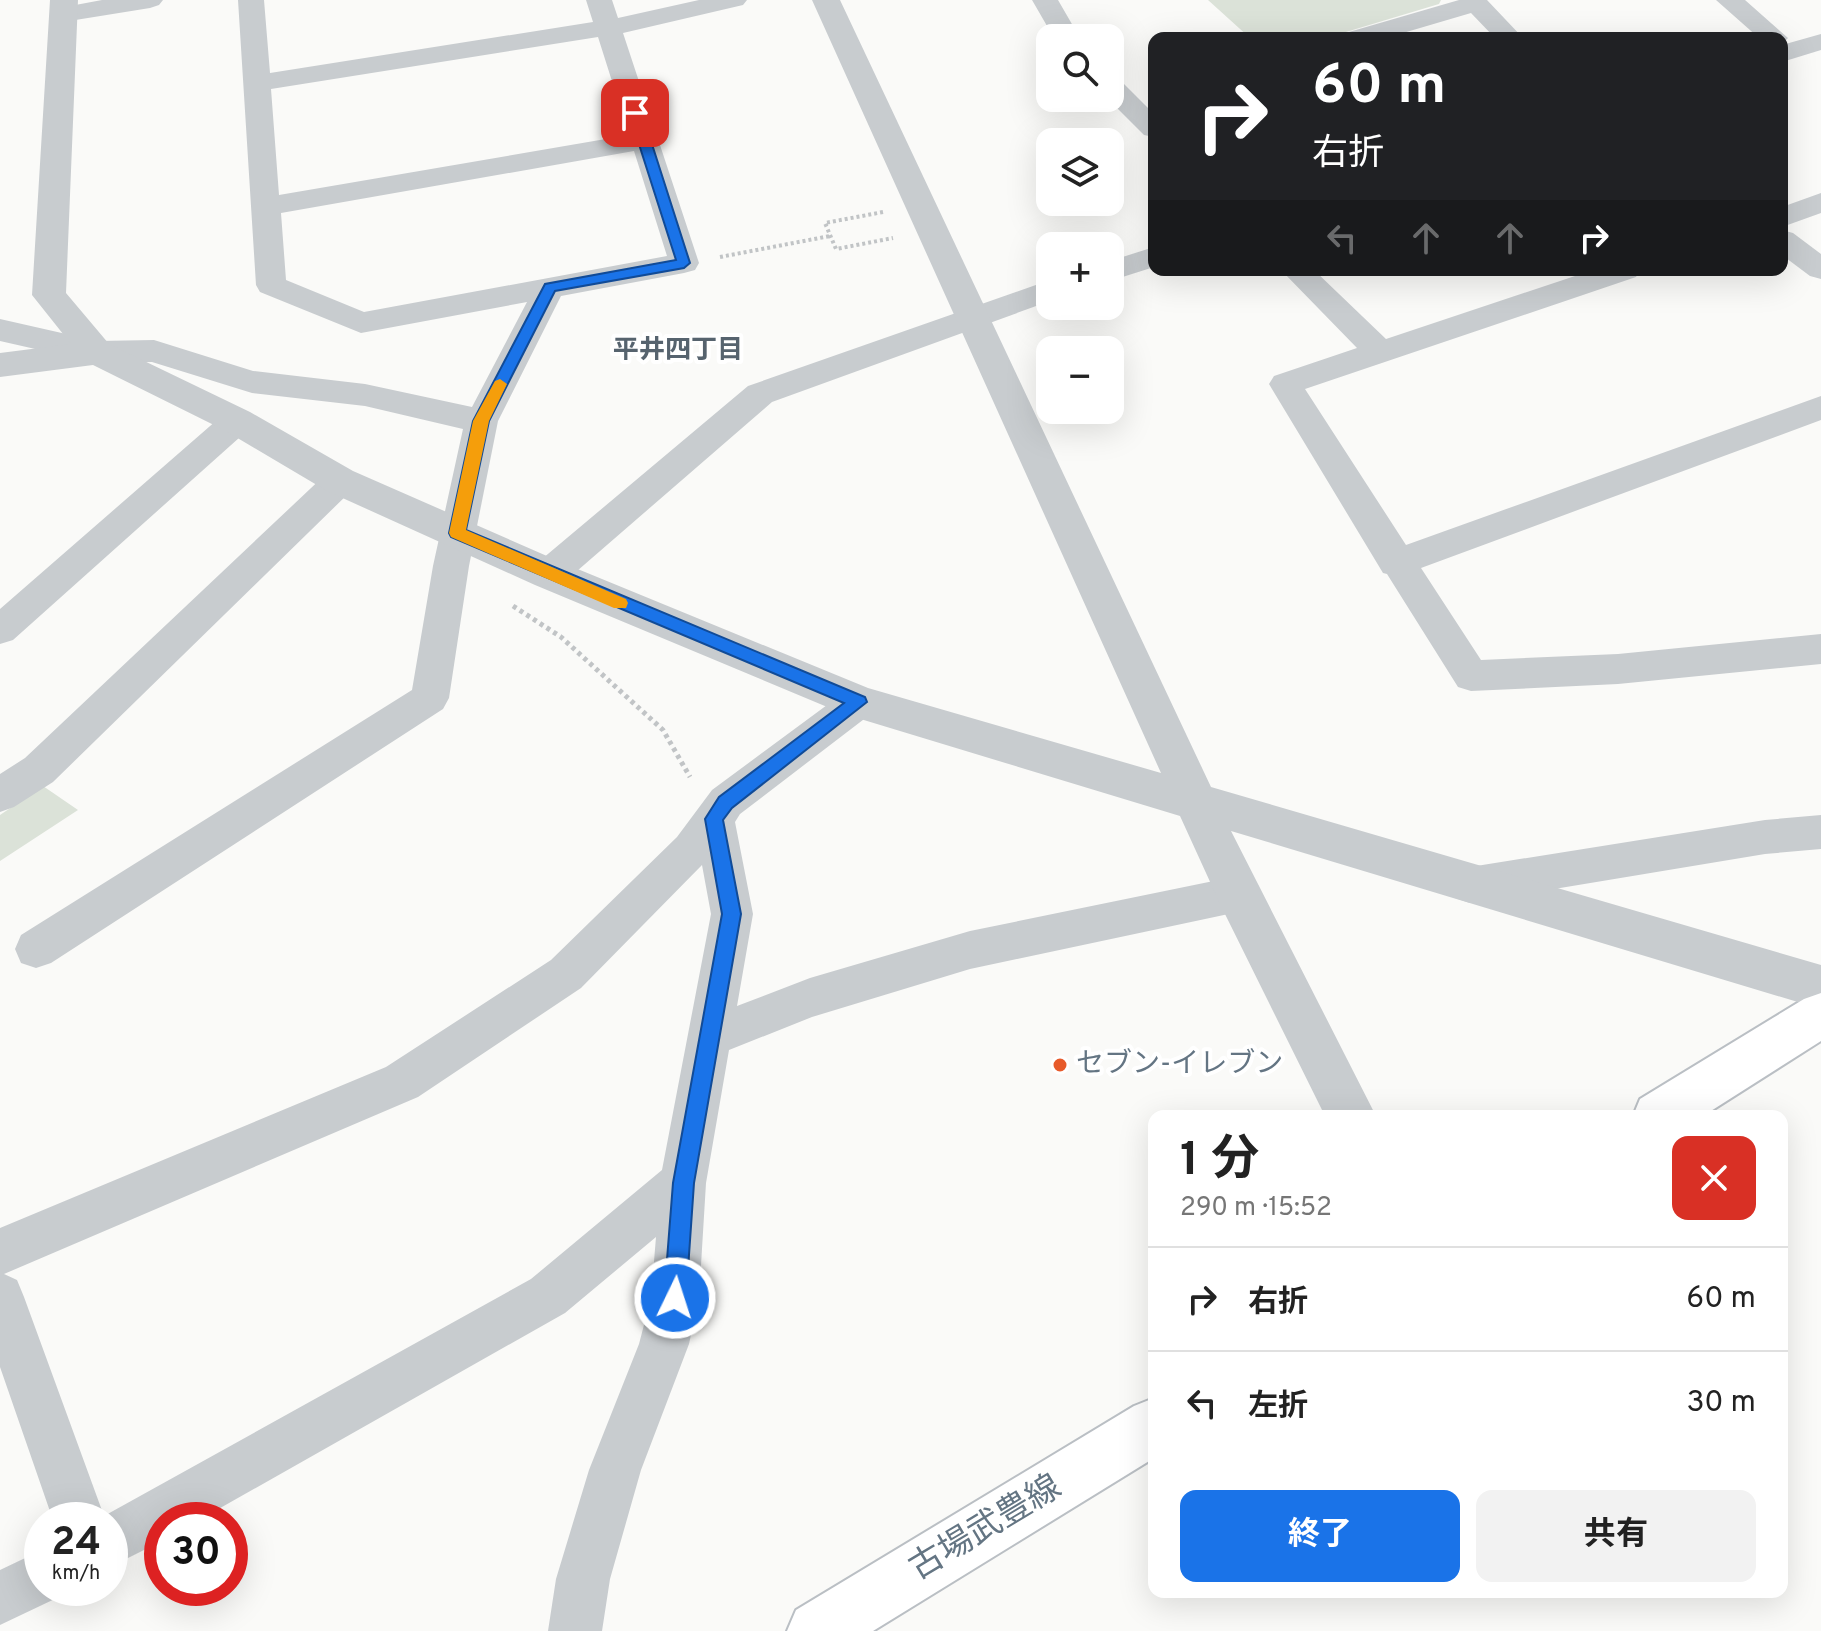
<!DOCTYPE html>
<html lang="ja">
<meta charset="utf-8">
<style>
body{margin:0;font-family:Overpass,"Noto Sans JP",sans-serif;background:#f2f2f2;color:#222;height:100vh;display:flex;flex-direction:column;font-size:30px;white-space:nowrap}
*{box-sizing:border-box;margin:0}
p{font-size:26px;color:#767676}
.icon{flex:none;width:44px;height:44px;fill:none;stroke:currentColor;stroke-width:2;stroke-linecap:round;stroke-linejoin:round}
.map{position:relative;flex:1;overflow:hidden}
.sheet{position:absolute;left:1148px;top:1110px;width:640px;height:488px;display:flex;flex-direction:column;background:#fff;border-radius:16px;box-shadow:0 8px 32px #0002}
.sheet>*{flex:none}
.top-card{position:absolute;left:1148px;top:32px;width:640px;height:244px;border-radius:16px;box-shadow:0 8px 32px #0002;background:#202124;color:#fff;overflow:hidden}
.buttons{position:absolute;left:1036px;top:24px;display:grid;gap:16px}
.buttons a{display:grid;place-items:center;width:88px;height:88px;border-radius:16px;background:#fff;box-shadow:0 8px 32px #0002;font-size:40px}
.speed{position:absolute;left:24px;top:1502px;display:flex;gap:16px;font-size:40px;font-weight:700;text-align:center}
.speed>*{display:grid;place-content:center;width:104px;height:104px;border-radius:50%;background:#fff;box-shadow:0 8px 32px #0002;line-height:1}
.speed small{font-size:20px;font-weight:400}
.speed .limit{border:12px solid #d22;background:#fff;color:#111}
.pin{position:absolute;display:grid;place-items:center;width:68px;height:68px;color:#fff;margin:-34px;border-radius:16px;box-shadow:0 4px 12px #0006}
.me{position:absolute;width:88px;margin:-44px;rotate:4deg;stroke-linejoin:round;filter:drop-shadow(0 0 6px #0008)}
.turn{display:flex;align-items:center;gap:28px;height:168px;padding:0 32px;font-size:36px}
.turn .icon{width:104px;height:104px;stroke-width:2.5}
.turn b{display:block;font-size:56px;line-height:68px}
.lanes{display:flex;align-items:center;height:76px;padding:0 32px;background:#0003;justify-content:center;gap:40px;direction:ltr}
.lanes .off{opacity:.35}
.round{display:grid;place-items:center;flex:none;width:84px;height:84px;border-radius:16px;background:#f2f2f2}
.summary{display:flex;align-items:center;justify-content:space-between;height:136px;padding:0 32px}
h1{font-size:48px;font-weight:700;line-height:60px}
.primary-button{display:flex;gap:16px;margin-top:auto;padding:16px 32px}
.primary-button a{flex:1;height:92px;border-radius:16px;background:#1a73e8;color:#fff;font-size:32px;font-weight:700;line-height:92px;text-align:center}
.primary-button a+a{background:#f2f2f2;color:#222}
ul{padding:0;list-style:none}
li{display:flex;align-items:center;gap:24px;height:104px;padding:0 32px;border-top:2px solid #e0e0e0}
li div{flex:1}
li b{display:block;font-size:30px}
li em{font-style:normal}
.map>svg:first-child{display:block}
</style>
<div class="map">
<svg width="1821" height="1631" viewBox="0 0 1821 1631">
<rect width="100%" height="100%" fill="#fafaf8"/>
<!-- green -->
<path fill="#dbe2d8" d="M1208 0H1441L1439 4 1326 38H1250Z
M43 786 78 810 0 861V815Z"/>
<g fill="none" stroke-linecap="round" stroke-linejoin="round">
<!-- secondary casing -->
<g stroke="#babfc4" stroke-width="4">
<path id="secondary" d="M1821 993V1041L1703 1116H1633L1640 1099 1804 999Z
M1154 1398V1458L873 1631H787L796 1610 1134 1406Z"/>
</g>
<!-- path-far1 -->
<path stroke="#c1c4c6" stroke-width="4" stroke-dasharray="3 3" stroke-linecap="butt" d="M883 212 825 223 836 249 893 238
M720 257 830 236"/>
<!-- path -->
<path stroke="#c1c4c6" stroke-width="5" stroke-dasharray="4 4" stroke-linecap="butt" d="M513 606 561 637 663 730 690 777"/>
<!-- minor -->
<path fill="#c8cccf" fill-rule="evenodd" d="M102 0H163L159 5 150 8 63 22 54 19 50 14 54 9Z
M238 0H264L270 73 593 22 586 0H612L618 18 699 0H747L743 5 623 33 699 263 695 270 684 273 561 296 498 421 469 566 449 698 443 709 51 963 36 968 21 963 15 949 21 935 412 690 433 566 463 429 365 406 252 393 152 362 97 363 0 341V319L97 341 154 340 253 371 365 384 472 407 527 302 361 333 260 292 256 285ZM598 37 629 135 279 195 271 89ZM634 151 667 256 364 312 286 280 281 213Z
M1032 0H1058L1080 38H1054Z
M1459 0H1487L1523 38H1495L1471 13 1386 38H1345L1349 32Z
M1716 0H1745L1788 38 1782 44V38H1759Z
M1821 34V50L1782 62V45Z
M1110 78 1120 80 1154 114V137L1144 135 1107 98H1110Z
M1821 193V213L1782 227V207Z
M1782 230 1793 233 1821 254V279L1810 276 1782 255Z
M1154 247V267L1110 281V261Z
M1281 270H1314L1386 339 1593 270H1640L1636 277 1305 389 1406 545 1821 396V420L1421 568 1481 660 1618 654 1821 634V664L1618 684 1471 691 1458 687 1387 574 1383 573 1269 384 1274 376 1357 348Z
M1050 280V301L772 402 562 584 549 588 536 584 531 574 536 564 748 386Z
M237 409 249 413 254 421 249 429 13 640 0 644V609L225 413Z
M340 469 352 472 357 481 352 490 53 782 14 807 0 812V774L25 758 328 472Z
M859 687 872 691 878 702 872 713 740 814 735 822 753 914 737 1006 810 978 970 931 1238 876 1253 881 1259 894 1253 907 1238 912 970 969 812 1017 729 1050 706 1183 699 1298 689 1344 641 1470 610 1579 602 1631H548L556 1579 589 1470 639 1344 651 1298 656 1237 565 1313 199 1520H162V1541L110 1567V1520H53L0 1367V1228L386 1067 551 960 677 837 712 790 846 691ZM702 865 711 914 662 1170 531 1279 104 1516 24 1297 17 1280 4 1274 418 1097 581 988Z
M1821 815V849L1765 854 1470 903 1455 898 1449 885 1455 872 1470 867 1765 820Z
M42 1550V1588H64L61 1596 0 1625V1570Z"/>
<!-- tertiary -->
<path fill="#c8cccf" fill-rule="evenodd" d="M50 0H78L66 293 109 344 250 412 353 471 563 563 868 688 1161 773 812 0H840L1211 787 1821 965V1009L1231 831 1376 1116H1325L1222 908 1180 816 844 714 535 585 327 491 224 430 93 365 0 377V353L71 344 32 295Z"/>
<!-- secondary -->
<use href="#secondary" fill="#fff" fill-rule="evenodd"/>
</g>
<!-- route -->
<path fill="#1a73e8" stroke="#114b97" stroke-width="2" d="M631 110 642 113 690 263 684 268 555 291 489 421 466 530 865 697 867 702 732 808 723 820 741 914 694 1183 686 1298 683 1306 675 1309 668 1306 664 1298 673 1183 722 914 705 819 719 797 844 703 451 537 449 533 473 421 545 284 676 260 629 113Z"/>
<!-- slow -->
<path fill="#f59e0b" d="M500 379 507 384 489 421 466 530 626 599 628 603 626 608H614L451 537 449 533 473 421 495 381Z"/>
<!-- markers -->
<circle fill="#e75a2a" stroke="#fff" stroke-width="3" cx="1060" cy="1065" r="8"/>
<g text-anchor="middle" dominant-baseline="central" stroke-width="8" stroke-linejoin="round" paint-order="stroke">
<!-- far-neighbourhood labels -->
<g font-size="26" font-weight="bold" fill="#56636e" stroke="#fff">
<text x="678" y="351">平井四丁目</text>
</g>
<!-- poi labels -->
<g font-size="28" fill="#647583" stroke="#fff" text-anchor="start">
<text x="1076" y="1065">セブン-イレブン</text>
</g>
<!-- near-street labels -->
<g font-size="34" fill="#647583" stroke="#fff">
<text transform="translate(986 1529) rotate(-31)">古場武豊線</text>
</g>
</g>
</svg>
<div class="buttons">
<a><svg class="icon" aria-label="search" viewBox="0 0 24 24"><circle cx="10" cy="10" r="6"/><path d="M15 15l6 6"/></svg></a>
<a><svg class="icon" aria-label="layers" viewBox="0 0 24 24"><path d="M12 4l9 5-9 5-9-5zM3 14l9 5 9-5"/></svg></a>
<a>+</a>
<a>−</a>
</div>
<div class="speed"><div>24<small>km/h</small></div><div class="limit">30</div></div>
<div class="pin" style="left:635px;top:113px;background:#d93025"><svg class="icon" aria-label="arrive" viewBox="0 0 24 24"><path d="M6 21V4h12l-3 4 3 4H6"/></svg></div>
<svg class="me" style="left:675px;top:1298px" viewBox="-20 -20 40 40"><circle r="17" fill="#1a73e8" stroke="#fff" stroke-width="3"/><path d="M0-11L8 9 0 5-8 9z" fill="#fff"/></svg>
<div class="top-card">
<div class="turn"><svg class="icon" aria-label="right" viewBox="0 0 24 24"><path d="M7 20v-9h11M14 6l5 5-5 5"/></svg><div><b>60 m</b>右折</div></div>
<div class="lanes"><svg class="icon off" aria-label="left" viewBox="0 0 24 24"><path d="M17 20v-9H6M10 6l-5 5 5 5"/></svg><svg class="icon off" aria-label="ahead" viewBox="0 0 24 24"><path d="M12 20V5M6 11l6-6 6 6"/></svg><svg class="icon off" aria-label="ahead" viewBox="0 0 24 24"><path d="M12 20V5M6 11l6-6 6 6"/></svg><svg class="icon" aria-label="right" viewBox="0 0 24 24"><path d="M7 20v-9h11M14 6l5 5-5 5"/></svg></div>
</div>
<section class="sheet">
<div class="summary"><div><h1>1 分</h1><p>290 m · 15:52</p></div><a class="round" style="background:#d93025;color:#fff"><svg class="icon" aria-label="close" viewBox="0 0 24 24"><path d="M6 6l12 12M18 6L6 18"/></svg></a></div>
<ul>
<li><svg class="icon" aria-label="right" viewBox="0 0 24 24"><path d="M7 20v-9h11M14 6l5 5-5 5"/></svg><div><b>右折</b></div><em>60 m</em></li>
<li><svg class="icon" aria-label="left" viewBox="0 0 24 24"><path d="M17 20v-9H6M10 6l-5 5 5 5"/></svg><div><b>左折</b></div><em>30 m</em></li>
</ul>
<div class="primary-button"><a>終了</a><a>共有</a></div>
</section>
</div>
